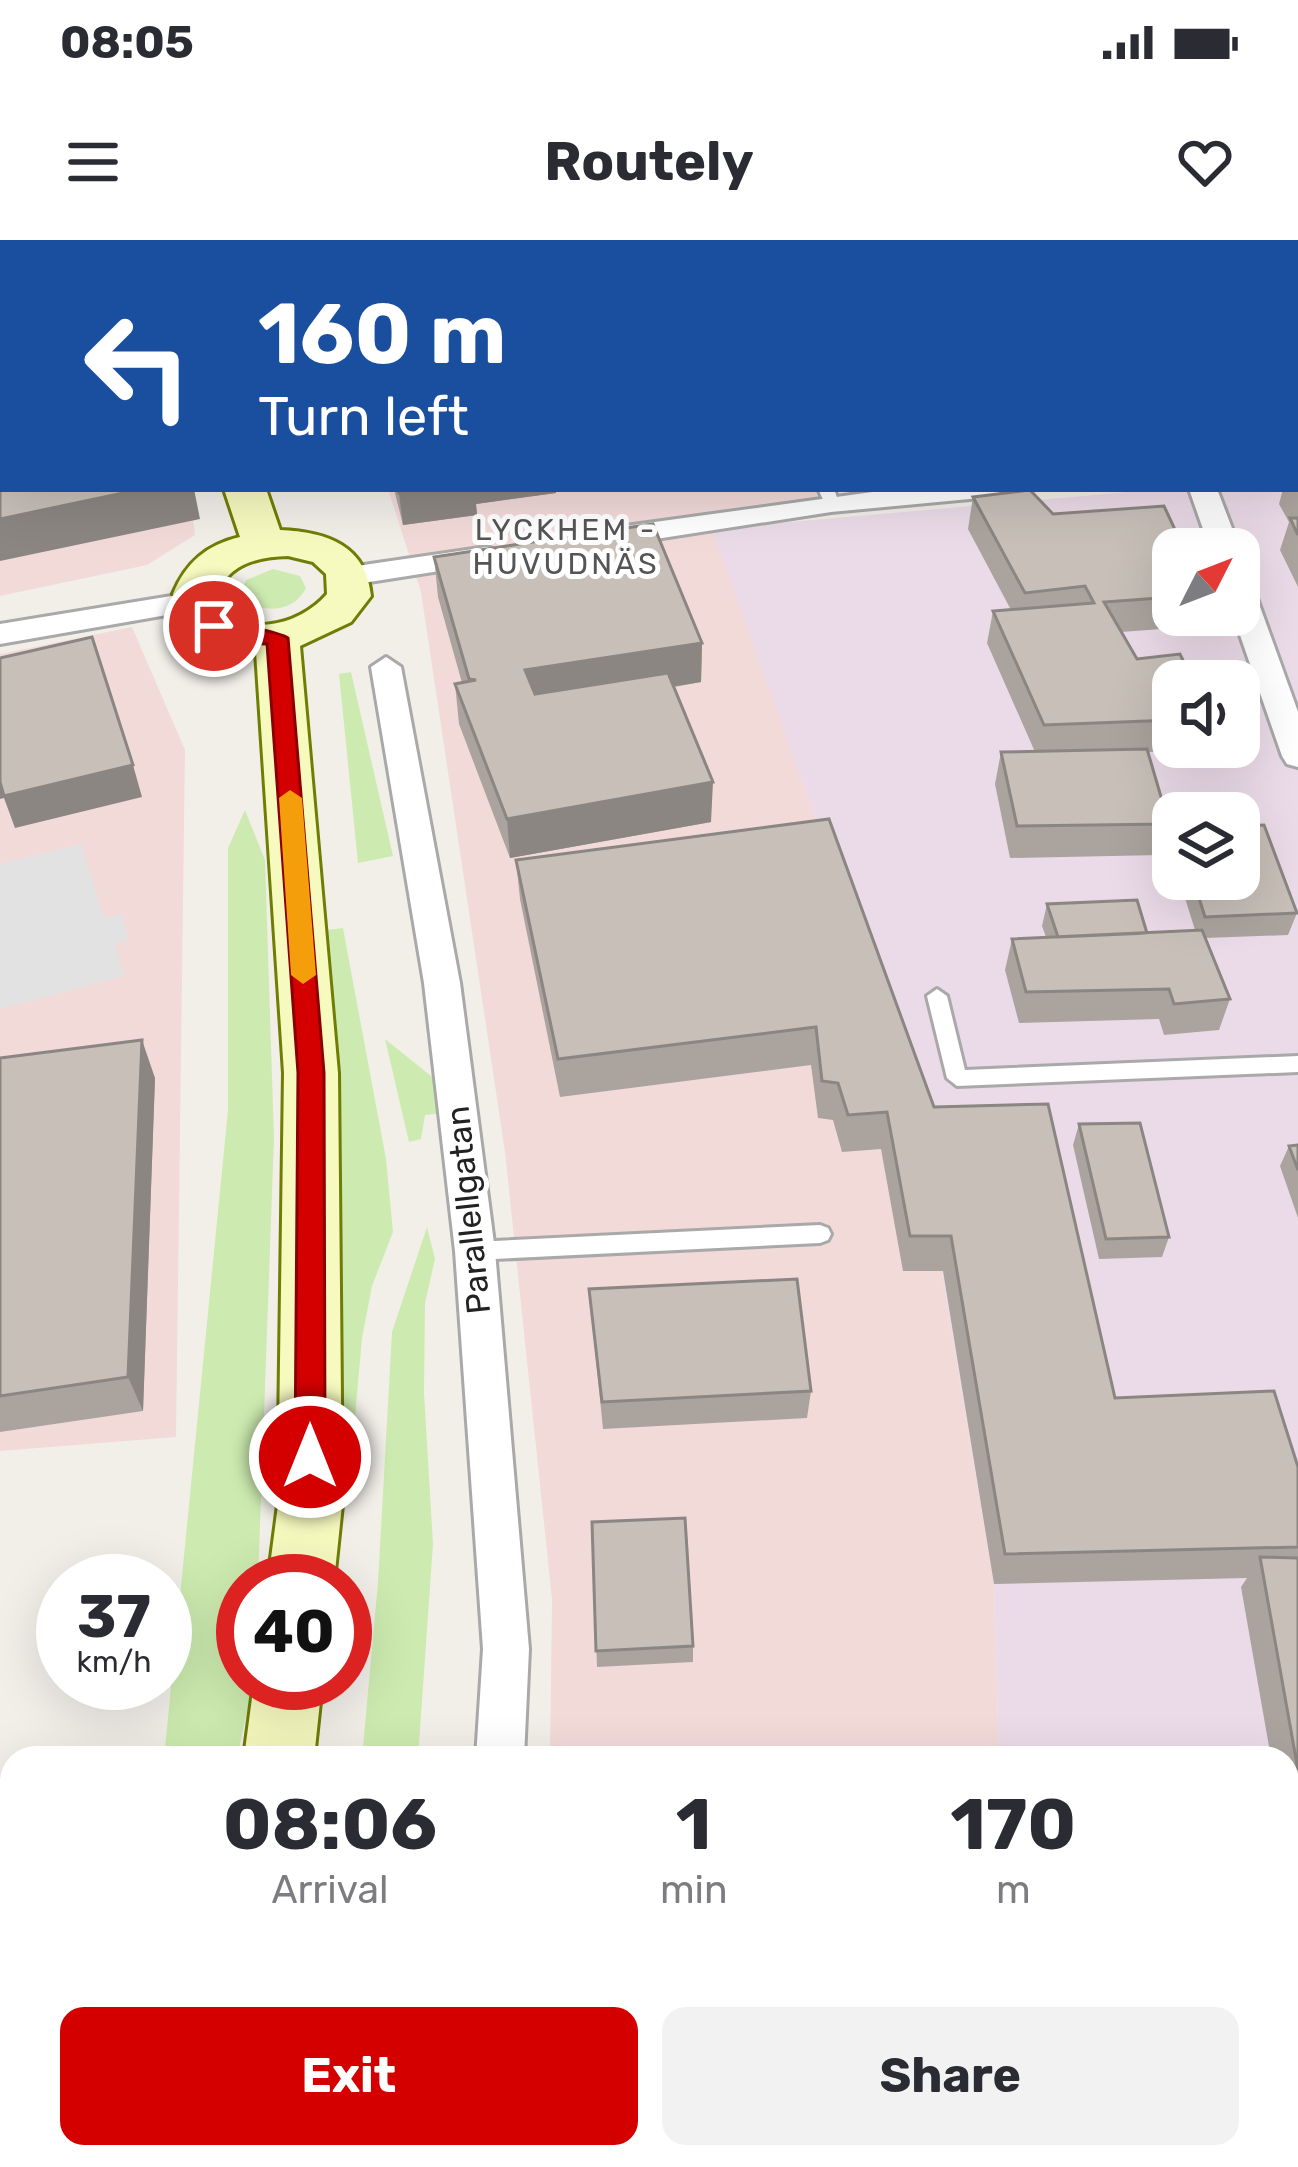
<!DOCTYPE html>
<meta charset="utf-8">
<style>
body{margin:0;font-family:Rubik,sans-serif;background:#f2f2f3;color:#2b2b33;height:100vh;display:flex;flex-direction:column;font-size:45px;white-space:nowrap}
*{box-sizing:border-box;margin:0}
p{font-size:39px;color:#7c7c81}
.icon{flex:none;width:66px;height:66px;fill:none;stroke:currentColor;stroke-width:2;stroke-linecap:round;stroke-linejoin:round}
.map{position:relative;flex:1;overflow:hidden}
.drawer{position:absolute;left:0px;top:1506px;width:1299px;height:423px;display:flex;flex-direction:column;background:#fff;border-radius:36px 36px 0 0;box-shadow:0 12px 48px #0002}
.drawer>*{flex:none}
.guide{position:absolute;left:0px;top:0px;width:1299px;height:252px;box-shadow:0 12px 48px #0002;background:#1a4fa0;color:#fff;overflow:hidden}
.needle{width:78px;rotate:48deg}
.fabs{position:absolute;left:1152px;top:288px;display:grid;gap:24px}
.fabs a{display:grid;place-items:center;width:108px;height:108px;border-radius:24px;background:#fff;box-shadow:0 12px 48px #0002;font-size:60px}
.speed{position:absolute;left:36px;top:1314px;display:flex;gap:24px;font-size:60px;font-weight:700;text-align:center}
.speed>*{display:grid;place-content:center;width:156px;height:156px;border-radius:50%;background:#fff;box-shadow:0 12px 48px #0002;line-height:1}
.speed small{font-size:30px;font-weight:400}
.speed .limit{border:18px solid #d22;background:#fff;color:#111}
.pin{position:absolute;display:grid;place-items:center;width:102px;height:102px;color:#fff;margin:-51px;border:6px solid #fff;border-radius:50%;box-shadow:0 3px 12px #0007}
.me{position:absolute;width:132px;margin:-66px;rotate:0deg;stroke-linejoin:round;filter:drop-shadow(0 0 9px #0008)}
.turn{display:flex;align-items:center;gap:42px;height:252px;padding:0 60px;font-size:54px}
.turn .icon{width:156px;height:156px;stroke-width:2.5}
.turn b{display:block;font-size:84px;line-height:102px}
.eta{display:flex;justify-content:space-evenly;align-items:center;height:204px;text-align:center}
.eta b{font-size:72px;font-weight:700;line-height:84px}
.primary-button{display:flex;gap:24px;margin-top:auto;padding:24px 60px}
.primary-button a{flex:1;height:138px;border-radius:24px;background:#d40000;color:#fff;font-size:48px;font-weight:700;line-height:138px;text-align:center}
.primary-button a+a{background:#f2f2f3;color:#2b2b33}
.status{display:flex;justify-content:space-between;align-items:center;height:84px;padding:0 60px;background:#fff;direction:ltr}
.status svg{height:33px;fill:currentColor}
header{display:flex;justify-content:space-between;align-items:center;height:156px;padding:0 60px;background:#fff;font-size:54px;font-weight:700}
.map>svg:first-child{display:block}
</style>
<div class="status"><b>08:05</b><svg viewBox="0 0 49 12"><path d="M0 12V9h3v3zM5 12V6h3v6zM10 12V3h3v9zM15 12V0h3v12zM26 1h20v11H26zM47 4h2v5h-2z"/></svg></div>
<header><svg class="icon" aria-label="menu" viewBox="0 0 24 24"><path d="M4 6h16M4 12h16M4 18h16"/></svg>Routely<svg class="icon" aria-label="heart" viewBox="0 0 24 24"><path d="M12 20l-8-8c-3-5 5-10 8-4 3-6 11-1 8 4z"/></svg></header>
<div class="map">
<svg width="1298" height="1927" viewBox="0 0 1298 1927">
<rect width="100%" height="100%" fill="#f2efe9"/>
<!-- commercial -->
<path fill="#f2dad9" d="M0 0 103 3H3V249H189L195 295 147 325 0 356Z
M388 249H814L826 276 714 289 823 600 919 895 994 1344 999 1518H550L552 1359 505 912 421 352Z
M132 387 185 510 176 1197 0 1211V414Z
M546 1917H973L972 1927H546Z"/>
<!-- industrial -->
<path fill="#ebdbe8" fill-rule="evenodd" d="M1298 238V1927H972L973 1917H1287V1518H999L994 1344 919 895 823 600 712 289 1162 249H1296ZM1173 309H1239V375H1173ZM1173 441H1239V507H1173ZM1173 573H1239V639H1173Z"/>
<!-- grass -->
<path fill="#cdebb0" d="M273 329 300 336 306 348C295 370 271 373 249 364L241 353 246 340Z
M351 432 393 616 358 623 339 434Z
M245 570 265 620 274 898 258 1341H243V1443H253L237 1518H164L228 870V608Z
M343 688 386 919 393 992 372 1046 362 1098 355 1176 338 1178 341 1028 327 690Z
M385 799 446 848 453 872 425 875 421 899 409 902Z
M427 987 435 1019 425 1063 424 1153 433 1304 418 1518H362L378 1342 392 1092Z
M12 1717V1917H152L150 1927H0V1727Z"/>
<!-- parking -->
<path fill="#e2e2e2" d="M81 604 104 678 121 674 129 699 115 704 124 736 0 769V624Z"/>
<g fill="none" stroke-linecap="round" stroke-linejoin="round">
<!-- lane casing -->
<g stroke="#a9a9a9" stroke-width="6">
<path id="lane" d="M283 0H297L299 3H285Z
M818 249H834L839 263 836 266H826Z
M937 749 947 756 965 830 1298 816V832L957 846 947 838 927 756Z
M820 985 828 988 831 994 828 1000 820 1003 475 1020 467 1017 464 1011 467 1005 475 1002Z
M0 1553 12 1559V1586L0 1580Z
M12 1641V1674L0 1681V1648Z"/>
</g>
<!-- street casing -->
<g stroke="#a9a9a9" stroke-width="6">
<path id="street" d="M727 0H751L752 3H728Z
M1100 0H1124L1125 3H1101Z
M1296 214H1298V230H1296Z
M894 249H1005L991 257 831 272 604 307 589 298 604 289Z
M1189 249H1217L1240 309 1239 310 1210 309Z
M487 307 497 310 502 316 497 322 350 345 335 336 350 327Z
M1239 341 1254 350 1298 472V527L1287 524 1282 516 1233 375H1239Z
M196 352 207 354 211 361 207 368 0 404V384Z
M386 417 401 427 460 743 495 1011 529 1409 524 1518H476L483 1409 455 1011 424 743 371 427Z
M452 1917H506V1927H452Z"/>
</g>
<!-- secondary casing -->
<g stroke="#707d05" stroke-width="6">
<path id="secondary" d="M128 0H164L166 3H130Z
M224 249H266L280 290C328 292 366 306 371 356L351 382 300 406 338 833 342 1265 334 1341H268L278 1265 284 833 256 412C213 410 188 393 173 354 186 322 207 305 240 297ZM288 316 313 322 326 334 327 354C299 387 236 402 217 354 229 323 258 317 288 316Z
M254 1443H322L314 1518H244Z
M172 1917H250L248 1927H170Z"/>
</g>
<!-- lane -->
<use href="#lane" fill="#fff" fill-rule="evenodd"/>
<!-- street -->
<use href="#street" fill="#fff" fill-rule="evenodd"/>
<!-- secondary -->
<use href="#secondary" fill="#f7fabf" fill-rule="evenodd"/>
</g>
<!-- wall -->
<path fill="#aba49e" d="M1296 231H1298V347L1280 310 1289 282 1279 264 1283 249H1296Z
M394 249H556V253L476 264 477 275 403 285Z
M973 257 1053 274 1173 309V375H1205L1202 386 1121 392 1137 419 1173 441V507H1202L1201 510 1148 512 1169 584 1160 615 1010 618 995 544 1001 512H1035L987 403 993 371 1011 370 968 289Z
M434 317 702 403 701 442 674 447 711 582 510 618 459 484 455 444 462 443 438 357Z
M829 579 934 867 1115 1158 1298 1227V1675L1287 1611V1518H1271L1241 1347 1247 1338 994 1344 943 1031H903L881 909 842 912 833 880 818 878 811 825 560 857 520 659 516 620Z
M1179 639H1239L1297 673 1288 695 1205 698 1230 759 1219 790 1164 795 1159 779 1019 783 1005 730 1012 699 1046 697 1042 686 1047 664 1147 693 1195 690Z
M0 818 155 838 143 1171 0 1192Z
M1079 884 1169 997 1162 1017 1099 1019 1073 905Z
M1298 905V978L1280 926 1289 906Z
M589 1049 811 1151 807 1178 603 1189Z
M592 1282 693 1406V1422L597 1427Z"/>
<!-- shaded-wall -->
<path fill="#8b8681" d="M471 0H499V2L471 3Z
M871 0H925V3H857Z
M142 249H194L200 279 0 321V279Z
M432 249H556V253L476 264 477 275 403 285 399 253Z
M702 403 701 442 527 470 525 430Z
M133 525 142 557 15 588 4 558 0 559V537Z
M713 542 711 582 510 618 507 579Z
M142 800 155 838 143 1171 128 1137Z"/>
<!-- building -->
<path fill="#c7bfb8" stroke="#8b8681" stroke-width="3" d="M0 0H99L100 3H3V249H142L0 279Z
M364 0H431L433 3H366Z
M628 0H686L688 3H631Z
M781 0H871L857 3H784Z
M1015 0H1064L1065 3H1016Z
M398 249H432L399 253Z
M1030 250 1053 274 1164 266 1184 309H1173V357L1104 362 1137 419 1180 414 1193 441H1173V480L1044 485 993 371 1094 363 1085 346 1025 353 973 257Z
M1290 278H1298V295Z
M653 284 702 403 525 430 535 454 668 433 713 542 507 579 455 444 476 440 469 439 434 317Z
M92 397 133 525 4 556 0 542V418Z
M1147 509 1169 584 1017 586 1001 512Z
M829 579 934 867 1048 864 1115 1158 1274 1151 1298 1227V1307L1005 1314 951 996H910L887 872 848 875 838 843 822 841 816 787 558 819 516 620Z
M1264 585 1297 673 1205 677 1193 639H1239V586Z
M1137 660 1147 693 1058 697 1047 664Z
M1202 690 1230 759 1174 764 1169 749 1026 752 1012 699Z
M142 800 128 1137 0 1156V818Z
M1140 883 1169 997 1106 999 1079 884Z
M1298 905V930L1289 906Z
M797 1039 811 1151 602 1162 589 1049Z
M685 1278 693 1406 596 1411 592 1282Z
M1260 1317 1298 1318V1530Z"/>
<!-- route -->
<path fill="#d40000" stroke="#8a0000" stroke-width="3" d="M214 379C232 384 278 391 288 398L324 833 325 1217 321 1226 310 1230 300 1226 295 1217 298 833 267 404 242 403 206 391V381Z"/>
<!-- slow -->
<path fill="#f59e0b" d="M290 550 302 558 316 735 303 744 291 735 279 558Z"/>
<g text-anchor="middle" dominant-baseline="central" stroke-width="10" stroke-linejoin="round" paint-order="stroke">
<!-- far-neighbourhood labels -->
<g font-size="30" letter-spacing="3" fill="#555" stroke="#fff">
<text x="566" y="290">LYCKHEM -<tspan x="566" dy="34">HUVUDNÄS</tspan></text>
</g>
<!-- street labels -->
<g font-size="33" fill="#222" stroke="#fff">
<text transform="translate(468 970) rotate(-96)">Parallellgatan</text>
</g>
</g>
</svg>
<div class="fabs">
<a><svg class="needle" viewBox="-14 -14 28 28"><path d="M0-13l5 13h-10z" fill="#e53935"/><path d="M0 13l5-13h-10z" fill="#7c7c81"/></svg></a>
<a><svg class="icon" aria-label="sound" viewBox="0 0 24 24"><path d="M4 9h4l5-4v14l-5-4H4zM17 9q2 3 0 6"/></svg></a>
<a><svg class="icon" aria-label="layers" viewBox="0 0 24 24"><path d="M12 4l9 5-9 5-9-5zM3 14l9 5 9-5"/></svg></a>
</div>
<div class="speed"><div>37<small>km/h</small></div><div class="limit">40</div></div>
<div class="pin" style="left:214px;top:386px;background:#d93025"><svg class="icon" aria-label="arrive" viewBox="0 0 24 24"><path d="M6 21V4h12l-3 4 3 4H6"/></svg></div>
<svg class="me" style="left:310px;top:1217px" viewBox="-20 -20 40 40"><circle r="17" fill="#d40000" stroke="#fff" stroke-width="3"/><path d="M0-11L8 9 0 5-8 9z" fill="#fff"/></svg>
<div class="guide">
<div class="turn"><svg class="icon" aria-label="left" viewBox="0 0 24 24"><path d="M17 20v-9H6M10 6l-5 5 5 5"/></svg><div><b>160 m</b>Turn left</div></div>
</div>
<section class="drawer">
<div class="eta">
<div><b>08:06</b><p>Arrival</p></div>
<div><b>1</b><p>min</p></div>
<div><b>170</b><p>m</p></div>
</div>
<div class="primary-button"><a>Exit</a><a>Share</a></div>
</section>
</div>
